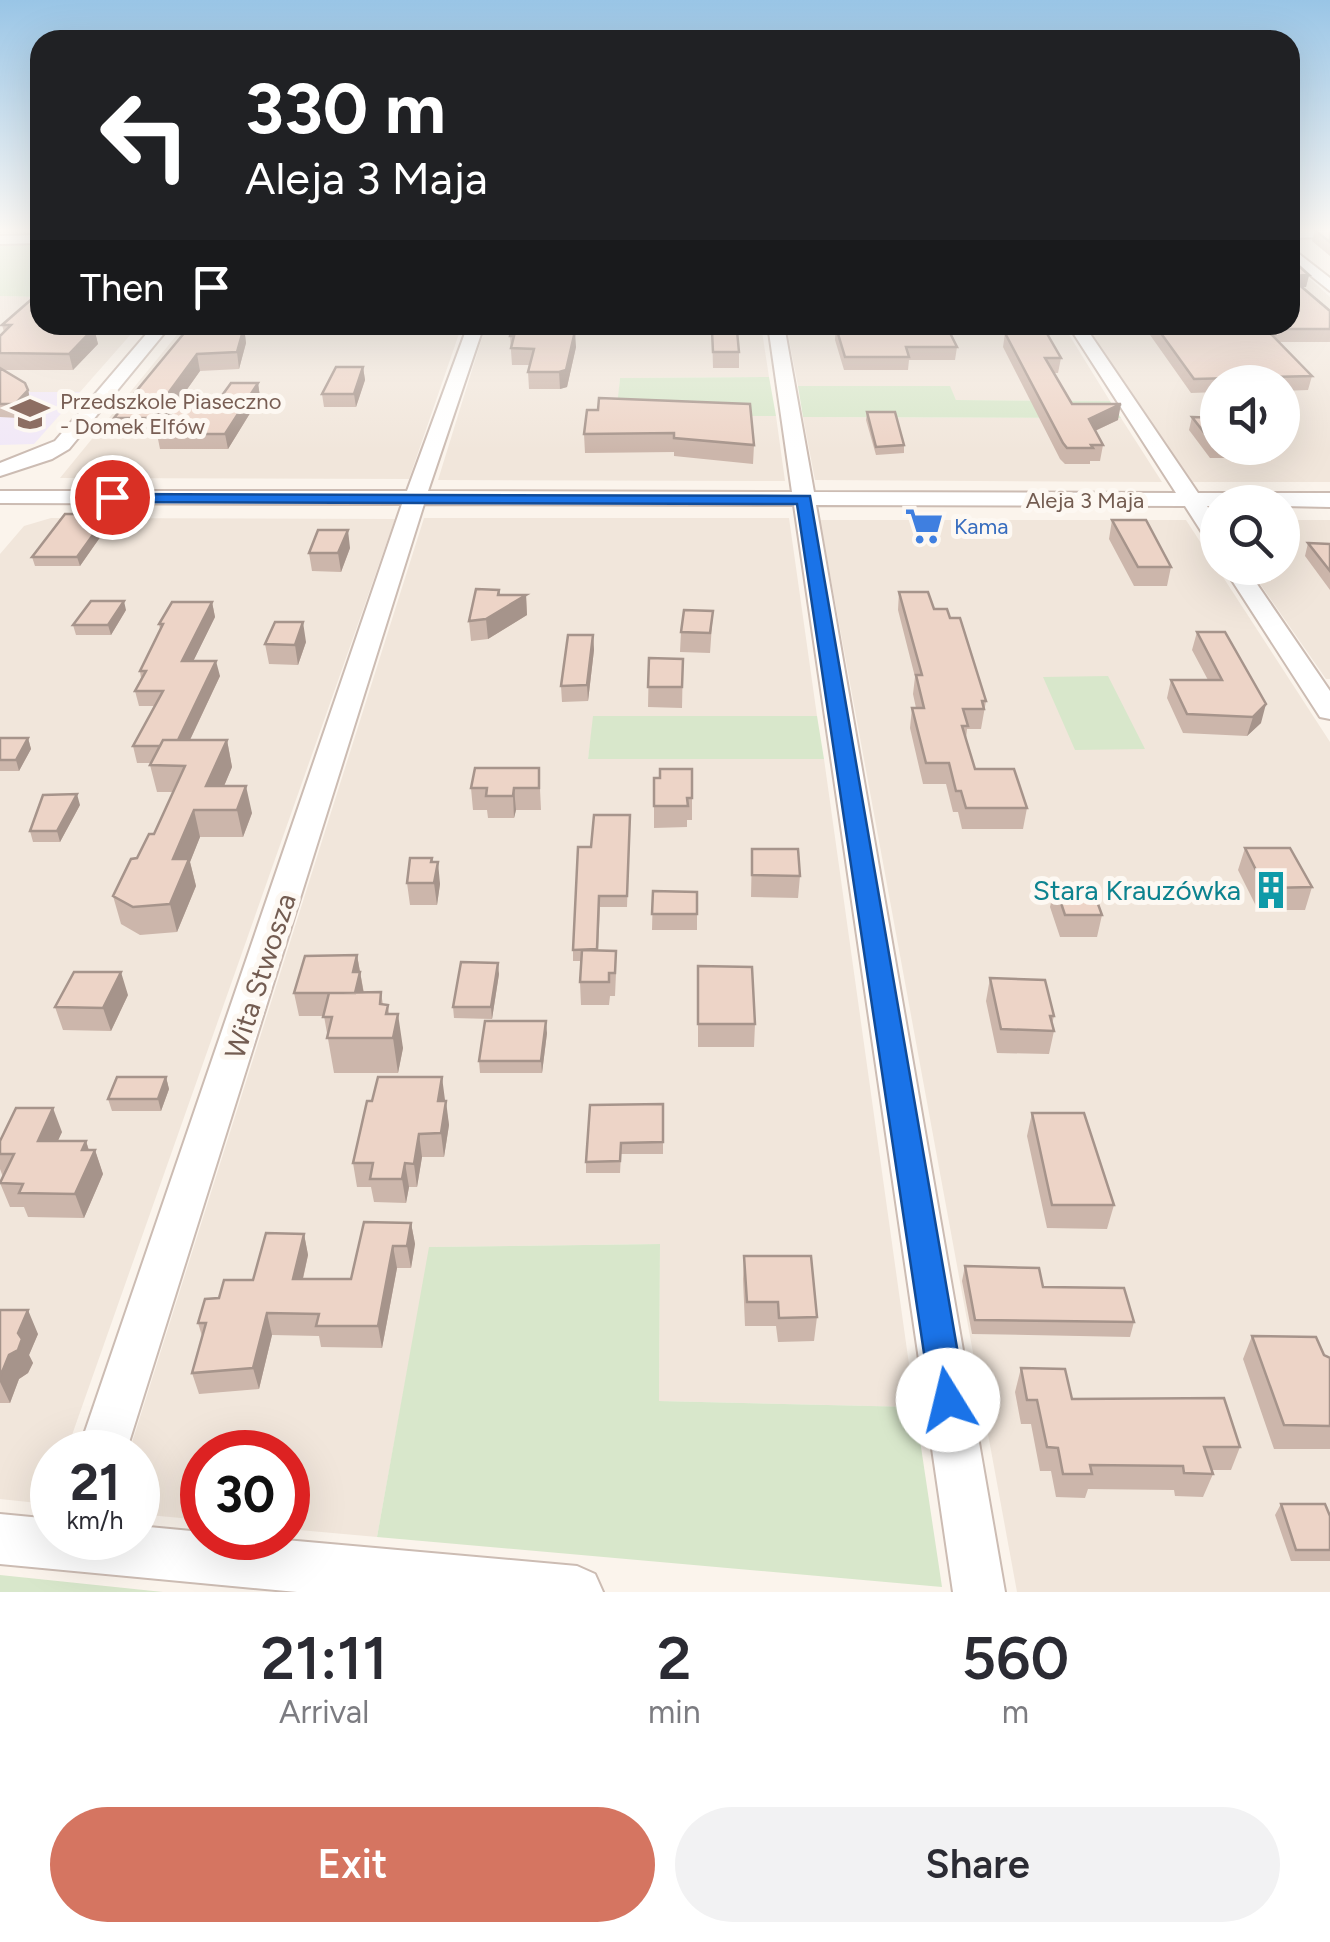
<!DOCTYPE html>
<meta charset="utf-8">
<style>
body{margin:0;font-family:Figtree,sans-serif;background:#f2f2f3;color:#2b2b33;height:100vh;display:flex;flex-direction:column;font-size:38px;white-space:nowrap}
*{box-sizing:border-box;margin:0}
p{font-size:32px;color:#7c7c81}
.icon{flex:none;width:55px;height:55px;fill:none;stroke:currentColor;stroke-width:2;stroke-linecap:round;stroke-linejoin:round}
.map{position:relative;height:1592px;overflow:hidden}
.details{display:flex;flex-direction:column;background:#fff;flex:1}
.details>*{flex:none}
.top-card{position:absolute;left:30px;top:30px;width:1270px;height:305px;border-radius:30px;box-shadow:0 10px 40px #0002;background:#202124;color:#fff;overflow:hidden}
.buttons{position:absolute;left:1200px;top:365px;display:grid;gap:20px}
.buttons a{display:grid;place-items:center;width:100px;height:100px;border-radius:50%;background:#fff;box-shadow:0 10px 40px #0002;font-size:50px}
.speed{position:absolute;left:30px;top:1430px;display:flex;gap:20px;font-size:50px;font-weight:700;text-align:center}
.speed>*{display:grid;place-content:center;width:130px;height:130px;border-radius:50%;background:#fff;box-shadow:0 10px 40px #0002;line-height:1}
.speed small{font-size:25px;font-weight:400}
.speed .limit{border:15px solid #d22;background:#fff;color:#111}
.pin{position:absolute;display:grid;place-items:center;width:85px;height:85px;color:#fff;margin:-42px;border:5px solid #fff;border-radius:50%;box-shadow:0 2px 10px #0007}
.me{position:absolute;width:110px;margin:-55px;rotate:351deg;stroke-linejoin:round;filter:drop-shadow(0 0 8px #0008)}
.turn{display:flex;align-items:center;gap:35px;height:210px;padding:0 50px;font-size:45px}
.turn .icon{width:130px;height:130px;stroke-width:2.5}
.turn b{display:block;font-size:70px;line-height:85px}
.then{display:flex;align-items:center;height:95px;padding:0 50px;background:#0003;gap:20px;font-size:38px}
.eta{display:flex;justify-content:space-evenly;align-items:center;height:170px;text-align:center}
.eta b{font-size:60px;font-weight:600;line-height:70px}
.primary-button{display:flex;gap:20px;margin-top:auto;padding:20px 50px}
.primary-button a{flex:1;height:115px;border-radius:60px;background:#d57561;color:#fff;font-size:40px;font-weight:600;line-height:115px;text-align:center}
.primary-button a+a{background:#f2f2f3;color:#2b2b33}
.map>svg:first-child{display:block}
</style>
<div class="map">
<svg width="1330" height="1592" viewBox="0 0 1330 1592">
<rect width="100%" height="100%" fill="#fbf4ec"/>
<!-- residential -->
<path fill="#f1e6db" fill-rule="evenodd" d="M1290 261 1330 297V482H1192L1085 325H1290ZM1218 382H1282V448H1218Z
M0 296 40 297V325H139L80 392H0Z
M185 325H462L409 479 60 478Z
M486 325H761L769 377 620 378 617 416H776L785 481 438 480Z
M786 325H1063L1110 401 956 400 949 386H798Z
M803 417 1121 418 1162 482 815 480Z
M51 518 395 519 66 1452H52V1489L47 1504 0 1499V554L24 526Z
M424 518H789L817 716H594L588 759H824L915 1407 659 1401 660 1244 430 1247 377 1537 288 1529V1452H202V1520L138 1514V1452H129Z
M820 520H1186L1330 742V1592H1017Z
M1283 520H1330V679H1326L1249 568H1282Z"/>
<!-- education -->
<path fill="#f1e8f7" d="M0 392H80L34 444 0 445Z"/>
<!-- green -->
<path fill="#d8e7cb" d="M40 243V297L0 296V244Z
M769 377 776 416H616L620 378Z
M798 386H950L956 400 1110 401 1121 418 803 417Z
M1108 676 1145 749 1075 750 1043 677Z
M593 716H817L824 759H588Z
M660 1244 659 1401 915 1407 942 1587 377 1537 429 1247Z
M0 1575 163 1592H0Z"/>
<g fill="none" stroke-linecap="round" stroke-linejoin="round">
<!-- minor casing -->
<g stroke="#ccbcb3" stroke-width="4">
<path id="minor" d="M1330 229V237L1290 238V230Z
M40 235V243L0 244V236Z
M1290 247 1330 278V291L1290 259Z
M154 325H171L69 449 52 459 0 476V463L55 441Z
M468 325H484L428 491 792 492 768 325H784L814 492 1176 493 1068 325H1084L1198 493H1330V507L1282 506V502H1218V506H1207L1218 522V547L1210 545 1185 506 816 505 1005 1592H953L794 505 424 504 126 1452H78L402 504 0 503V491H407Z
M1224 568H1246L1330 691V719L1320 717Z
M0 1514 52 1519V1538H138V1526L202 1532V1538H263L577 1566 595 1574 603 1592H297L0 1564Z"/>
</g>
<!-- minor -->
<use href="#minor" fill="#fff" fill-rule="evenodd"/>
</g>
<!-- wall -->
<path fill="#ccb6ab" d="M1330 229V256L1312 241 1315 230Z
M1290 258 1309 275 1306 287H1302L1330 311V342H1278L1312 376 1308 390 1282 391V382H1218V392L1191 393 1143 325H1290Z
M2 325H101L95 332 98 344 73 370H2L28 390 31 403 18 418 0 417V336L4 332Z
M297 325H363L298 326Z
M854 325H946L957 347 955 360H909L908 370H844L835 340 836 327H855Z
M1007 325H1042L1061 358 1058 373H1054L1072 404 1118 420 1095 431 1103 445 1100 461H1090V464H1065L1060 459 1003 347 1005 333H1010Z
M190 326 244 327 246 343 239 369 200 371 154 436 118 435 114 418Z
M560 331 576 347 567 387 560 389H529L528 372 529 365H512L510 336Z
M712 331 739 352V368H713Z
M363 367 365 380 356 407H324L322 394Z
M258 383 260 397 228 449H160L157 434 218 401Z
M587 410 754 445 753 464 674 456V452L585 453 584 434Z
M867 412 904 445V453L876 455 866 420Z
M1192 417 1218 418V448H1239L1236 458H1210L1189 430Z
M1112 520 1171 567 1167 586H1134L1109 539Z
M110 523 80 566H35L32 557Z
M1308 543 1330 544V590L1305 556Z
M350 548 341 572 312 571 309 553Z
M499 590 500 595H526L527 615 488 639 471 641 469 621Z
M899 592 950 618 986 701 981 729H967L966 739 975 769 1027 808 1023 829H962L958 812H953L946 784H923L910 728 912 708H916L913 694 915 677 898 610Z
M212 602 215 617 193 661 220 676 190 740H227L232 767 224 786 252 813 243 837H200L190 862 196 886 177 932 140 935 121 924 113 896 154 834 173 792H157L150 765 152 763H137L133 746 154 706H139L135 691 141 678 140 671 160 629 159 624Z
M126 610 111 635H76L73 625Z
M713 611 710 653 680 652 681 632Z
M1197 632 1261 723 1247 736 1183 733 1167 698 1171 680H1208L1192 650Z
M593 635 594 650 588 701 562 702 561 686Z
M306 642 298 665 269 664 265 644Z
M649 658 683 659 682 708 648 707Z
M0 738H28L31 749 19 771H0Z
M539 768 541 810H516L514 818H488L487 810H473L471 788Z
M654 778 692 798V820H687V827L654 828Z
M80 805 60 842H33L30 831Z
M630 815 627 907H600L598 951 616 973 615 996H610L609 1005H581L580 982 581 961H573V950L591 847Z
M1245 848 1312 887 1305 910H1258L1238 870Z
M752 849 800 876 798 898 751 897Z
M432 858 440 884 437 905H410L407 883Z
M1055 885 1102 915 1097 937H1060L1050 907Z
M653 891 697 892V930H652Z
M357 955 364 993 381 992 383 1005H388L389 1014 403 1048 398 1073H334L324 1016H299L294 993Z
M698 966 755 1024 754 1047H698Z
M499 974 492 1019 454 1018 453 1007Z
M990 978 1054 1016 1052 1024 1054 1031 1049 1054 997 1053 986 1001Z
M128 995 111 1031 63 1030 55 1007Z
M547 1033 542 1073H480L479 1061Z
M166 1077 169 1089 161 1111H112L108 1099Z
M445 1101 449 1125 444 1157H422L417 1187H409L406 1203 374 1202 371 1187H357L353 1163Z
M663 1104V1154H621L620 1173H586V1162Z
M1032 1113 1114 1205 1107 1229 1047 1228 1027 1136Z
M62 1132 57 1141H86L89 1150H95L103 1174 84 1218 28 1217 24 1207H10L0 1183 3 1177 0 1169V1141Z
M411 1223 415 1244 411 1268H397L382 1348 321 1347 319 1336 272 1335 259 1389 199 1394 192 1373 202 1336 198 1323 219 1298 253 1280 304 1234 308 1255 303 1279H351Z
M744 1256 817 1317 814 1341 778 1342 776 1326H745L743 1279Z
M965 1266 1043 1287 1134 1322 1130 1337 972 1334 962 1281Z
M0 1310 38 1334 29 1355 33 1363 28 1373 19 1379 10 1403H0Z
M1252 1336 1330 1358V1449H1274L1243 1359Z
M1021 1368 1072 1399 1240 1447 1231 1470H1212L1213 1474 1203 1497 1175 1496 1174 1490 1088 1489 1085 1498 1056 1497 1051 1471H1040L1031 1424H1021L1015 1392Z
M1281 1504 1330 1516V1561H1291L1275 1515Z"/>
<!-- shaded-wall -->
<path fill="#a6948b" d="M1309 275 1306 287 1290 288V276Z
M84 325H101L95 332 98 344 73 370 69 354Z
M244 327 246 343 239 369 237 352Z
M575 331 576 347 567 387 560 389 559 372Z
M197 354 200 371 154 436 150 418Z
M363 367 365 380 356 407 354 394Z
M258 383 260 397 228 449 225 434Z
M28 390 31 403 18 418 15 404Z
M1121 404 1118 420 1086 435 1089 419Z
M108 514 110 523 80 566 77 557Z
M348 530 350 548 341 572 338 553Z
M499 590 501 609 526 595 527 615 488 639 486 619Z
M124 601 126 610 111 635 108 625Z
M212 602 215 617 186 676 182 661Z
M303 622 306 642 298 665 295 645Z
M593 635 594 650 588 701 587 685Z
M216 661 220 676 179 763 175 747Z
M1266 704 1261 723 1247 736 1253 717Z
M28 738 31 749 19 771 16 760Z
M227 740 232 767 214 810 206 786Z
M246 786 252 813 243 837 237 810Z
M514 788 516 810 514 818 513 796Z
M77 794 80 805 60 842 57 831Z
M194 810 200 837 190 862 196 886 177 932 170 904 173 859Z
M438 862 440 884 437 905 434 883Z
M357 955 360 972 364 995 355 993 353 972Z
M498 963 499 974 492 1019 491 1007Z
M121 972 128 995 111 1031 103 1008Z
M398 1014 403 1048 398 1073 393 1038Z
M546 1021 547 1033 542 1073 541 1061Z
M166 1077 169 1089 161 1111 158 1099Z
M442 1077 445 1100 441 1125 438 1101Z
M446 1101 449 1125 444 1157 441 1133Z
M53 1108 62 1132 47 1165 38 1141Z
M419 1134 422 1157 417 1187 414 1164Z
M86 1141 91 1158 95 1150 103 1174 84 1218 75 1194 82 1150Z
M405 1163 409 1187 406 1203 402 1179Z
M411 1223 415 1244 411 1268 407 1246Z
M304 1234 308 1255 298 1300 293 1279Z
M393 1246 397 1268 382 1348 378 1326Z
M28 1310 38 1334 29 1355 33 1363 28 1373 19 1379 10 1403 0 1382V1377Z
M267 1313 272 1335 259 1389 253 1368Z"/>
<!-- building -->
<path fill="#edd4c7" stroke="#a6948b" stroke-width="2.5" d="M1330 229V242L1315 230Z
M1290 258 1309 275 1290 276Z
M1290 277 1330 311V329H1266L1312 376 1194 379 1155 325H1290Z
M40 297V325H84L81 328H94L69 354 0 353V336L11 325H2L33 298Z
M513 325H557L556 331H575L566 370 559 372H528L534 349 511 348 514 336H510Z
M860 325H946L957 347H906L909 357H845L836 327H861Z
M1014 325H1042L1061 358H1045L1072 404H1121L1089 419 1103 445H1091L1093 448H1067L1063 443 1005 333H1017Z
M190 326 244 327 237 352 197 354 150 418H114Z
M712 331H737L739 352H713Z
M336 367H363L354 394H322Z
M0 368 25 383 28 390 15 404H0Z
M231 383H258L225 434H157L180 401H218Z
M599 398 750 404 754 445 674 438V433L584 434 587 410H598Z
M867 412H895L904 445 876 447Z
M1192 417 1218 418V444H1213Z
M65 514H108L77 557H32Z
M1112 520H1146L1171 567H1138Z
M318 530H348L338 553H309Z
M1308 543 1330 544V571Z
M476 589 499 590 498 595H526L486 619 469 621Z
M899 592H928L934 609H947L950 618H960L986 701H982L984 709H963L968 726H962L975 769H1014L1027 808H966L961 791H956L949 763H926L912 708H924L916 675H922Z
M91 601H124L108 625H73Z
M172 602H212L182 661H216L178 740H163L160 746H133L163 691H135L146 671H140L163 624H159Z
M684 610 713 611 710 633 681 632Z
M275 622H303L295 645 265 644Z
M1197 632H1225L1266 704 1253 717 1187 714 1171 680H1222Z
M568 635H593L587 685 561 686Z
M649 658 683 659 682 687H648Z
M0 738H28L16 760H0Z
M163 740H227L206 786H246L237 810H194L173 859H189L170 904 133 907 113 896 131 859 137 858 149 834H154L185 766 150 765Z
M475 768H539V788H514L513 796H486L487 788H471Z
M660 769H692V798H687L688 806H654V778H660Z
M77 794 57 831H30L43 795Z
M594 815H630L627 896H599L597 949 573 950 578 847H591Z
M1245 848H1290L1312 887 1265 888Z
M752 849H798L800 876 752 875Z
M410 858H432L431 862H438L434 883H407Z
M1055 885H1091L1102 915H1065Z
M653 891 697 892V914H652Z
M582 950 616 951 615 973H609V982H580Z
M357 955 353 972H360L355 993H294L305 956Z
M461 962 498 963 491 1007H453Z
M698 966 752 967 755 1024H698Z
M74 972H121L103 1008 55 1007Z
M990 978 1045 980 1054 1016H1050L1054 1031 1001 1029Z
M381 992 380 1004 388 1005 386 1014H398L393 1038H327L332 1017H323L329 993Z
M485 1021H546L541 1061H479Z
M117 1077H166L158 1099H108Z
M378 1077H442L438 1101H446L441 1133 419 1134 414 1164 405 1163 402 1179H370L373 1163H353L367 1101H372Z
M663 1104V1142L621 1143 620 1161 586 1162 590 1105Z
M16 1108H53L38 1141H86L82 1150H95L75 1194 19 1193 23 1184 0 1183 14 1154H0V1141Z
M1032 1113H1084L1114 1205H1052Z
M364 1222 411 1223 407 1246H393L378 1326H316L319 1314 267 1313 253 1368 192 1373 206 1323H198L205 1299 219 1298 224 1280H253L266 1233 304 1234 293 1279H351Z
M744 1256H811L817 1317 779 1318 778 1302H747Z
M965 1266 1039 1268 1043 1287 1124 1288 1134 1322 975 1320Z
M0 1310H28L18 1333 22 1339 18 1350 9 1355 0 1377Z
M1252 1336 1316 1337 1324 1355 1330 1358V1426L1284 1425Z
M1021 1368 1065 1369 1072 1399 1224 1398 1240 1447H1204L1213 1474 1184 1473 1183 1466 1090 1465 1092 1474H1063L1058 1448 1047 1447 1037 1400H1027Z
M1281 1504H1325L1330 1516V1550H1296Z"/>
<!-- sky -->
<linearGradient id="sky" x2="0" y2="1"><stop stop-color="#99c5e6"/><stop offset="0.51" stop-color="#fdfaf6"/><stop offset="1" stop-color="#fdfaf6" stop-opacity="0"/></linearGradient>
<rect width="1330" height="451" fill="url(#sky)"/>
<!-- route -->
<path fill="#1a73e8" stroke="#114b97" stroke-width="2.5" d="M106 494 810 496 966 1400 961 1411 948 1416 936 1411 931 1400 797 504 112 502 104 497Z"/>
<!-- icons -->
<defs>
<g id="school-bare" transform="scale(3)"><path d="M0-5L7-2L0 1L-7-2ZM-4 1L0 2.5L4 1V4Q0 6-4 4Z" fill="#8d6e63" stroke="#fdf8f2" stroke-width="2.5" paint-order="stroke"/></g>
<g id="supermarket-bare" transform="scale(3)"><path d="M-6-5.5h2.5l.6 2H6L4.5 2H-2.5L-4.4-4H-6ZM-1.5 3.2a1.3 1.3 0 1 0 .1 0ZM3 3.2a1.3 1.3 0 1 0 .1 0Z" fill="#3f7fe0" stroke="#fdf8f2" stroke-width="2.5" paint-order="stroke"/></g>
<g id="building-bare" transform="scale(3)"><path d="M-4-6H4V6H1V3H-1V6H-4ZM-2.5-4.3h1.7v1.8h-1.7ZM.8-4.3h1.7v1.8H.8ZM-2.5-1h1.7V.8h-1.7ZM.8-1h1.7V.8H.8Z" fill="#0f9aa8" stroke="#fdf8f2" stroke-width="2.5" paint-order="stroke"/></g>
</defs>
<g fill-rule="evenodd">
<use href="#school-bare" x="30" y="414"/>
<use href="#supermarket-bare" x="924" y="526"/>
<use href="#building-bare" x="1271" y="890"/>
</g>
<g text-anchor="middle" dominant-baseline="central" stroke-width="10" stroke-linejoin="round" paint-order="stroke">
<!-- far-education labels -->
<g font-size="22" fill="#785e54" stroke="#fdf8f2" text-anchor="start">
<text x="60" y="401">Przedszkole Piaseczno<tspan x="60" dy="25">- Domek Elfów</tspan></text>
</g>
<!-- far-street labels -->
<g font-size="22" fill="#735c51" stroke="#fdf8f2">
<text x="1085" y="500">Aleja 3 Maja</text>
</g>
<!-- far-shop labels -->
<g font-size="22" fill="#366cbe" stroke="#fdf8f2" text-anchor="start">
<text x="954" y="526">Kama</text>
</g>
<!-- culture labels -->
<g font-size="28" fill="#0d838f" stroke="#fdf8f2" text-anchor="end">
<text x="1241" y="890">Stara Krauzówka</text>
</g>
<!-- street labels -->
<g font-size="28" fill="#735c51" stroke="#fdf8f2">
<text transform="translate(260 976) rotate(-72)">Wita Stwosza</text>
</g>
</g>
</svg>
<div class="buttons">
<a><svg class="icon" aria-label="sound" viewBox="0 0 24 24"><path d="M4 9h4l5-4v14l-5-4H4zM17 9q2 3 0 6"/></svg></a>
<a><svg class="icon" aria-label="search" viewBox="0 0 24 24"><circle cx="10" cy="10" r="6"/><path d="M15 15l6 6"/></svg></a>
</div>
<div class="speed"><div>21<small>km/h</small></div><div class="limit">30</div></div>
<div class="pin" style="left:112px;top:497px;background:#d93025"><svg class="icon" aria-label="arrive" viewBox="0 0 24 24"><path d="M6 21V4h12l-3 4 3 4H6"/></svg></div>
<svg class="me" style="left:948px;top:1400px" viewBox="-20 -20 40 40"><circle r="19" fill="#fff"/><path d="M0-13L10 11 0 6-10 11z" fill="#1a73e8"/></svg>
<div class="top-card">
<div class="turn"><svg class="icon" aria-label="left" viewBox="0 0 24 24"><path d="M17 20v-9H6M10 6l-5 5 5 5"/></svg><div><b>330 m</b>Aleja 3 Maja</div></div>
<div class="then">Then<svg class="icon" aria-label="arrive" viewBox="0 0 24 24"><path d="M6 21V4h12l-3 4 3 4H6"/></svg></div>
</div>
</div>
<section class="details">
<div class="eta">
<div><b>21:11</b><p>Arrival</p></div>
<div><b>2</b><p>min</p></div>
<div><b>560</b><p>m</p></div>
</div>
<div class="primary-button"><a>Exit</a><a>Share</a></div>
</section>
